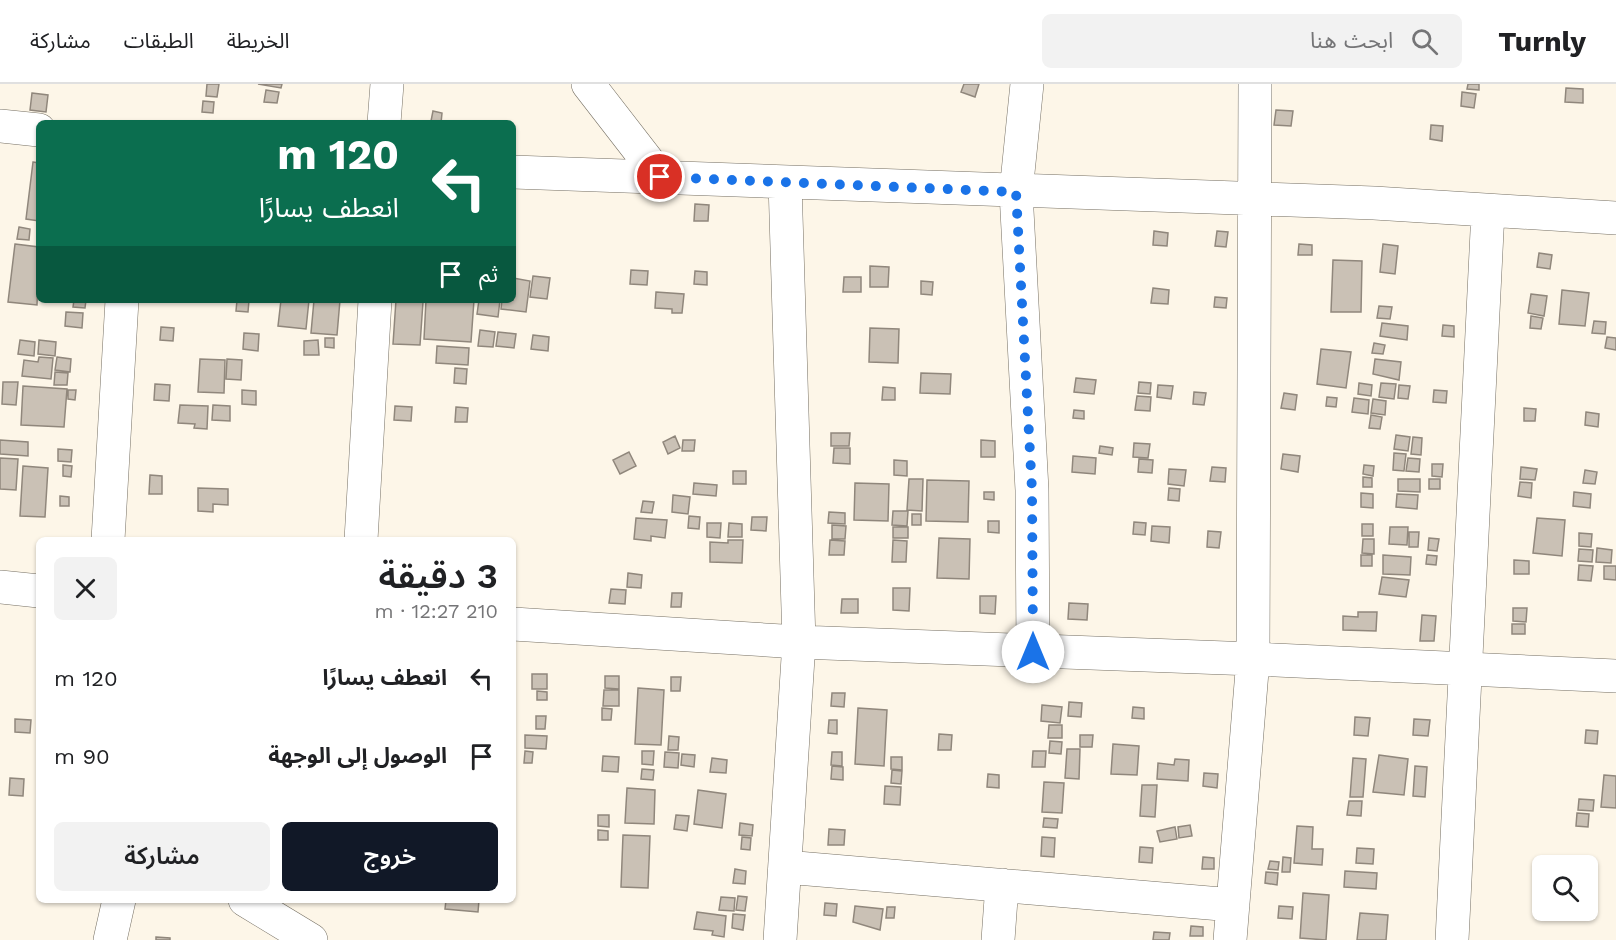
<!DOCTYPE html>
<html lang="ar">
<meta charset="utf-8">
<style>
body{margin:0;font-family:"Work Sans","Noto Sans Arabic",sans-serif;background:#f2f2f2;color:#202124;direction:rtl;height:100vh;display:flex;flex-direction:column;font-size:22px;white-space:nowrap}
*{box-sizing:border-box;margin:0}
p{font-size:20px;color:#757577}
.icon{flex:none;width:33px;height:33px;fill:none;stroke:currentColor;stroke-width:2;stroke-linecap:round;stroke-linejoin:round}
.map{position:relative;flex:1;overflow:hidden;direction:ltr}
.panel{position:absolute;left:36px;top:453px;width:480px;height:366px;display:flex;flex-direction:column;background:#fff;border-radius:9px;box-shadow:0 2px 4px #0004;direction:rtl}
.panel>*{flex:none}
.banner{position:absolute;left:36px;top:36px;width:480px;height:183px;border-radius:9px;box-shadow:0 2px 4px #0004;direction:rtl;background:#0b6e4f;color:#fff;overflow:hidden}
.fabs{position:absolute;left:1532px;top:771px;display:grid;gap:12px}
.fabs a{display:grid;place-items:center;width:66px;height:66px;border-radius:9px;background:#fff;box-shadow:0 2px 4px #0004;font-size:30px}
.pin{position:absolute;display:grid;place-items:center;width:51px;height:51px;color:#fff;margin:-26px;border:3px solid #fff;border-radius:50%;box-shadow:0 2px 6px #0007}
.me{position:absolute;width:66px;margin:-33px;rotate:0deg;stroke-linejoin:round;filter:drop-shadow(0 0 4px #0008)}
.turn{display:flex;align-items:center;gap:21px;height:126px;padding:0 18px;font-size:27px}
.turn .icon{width:78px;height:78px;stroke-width:2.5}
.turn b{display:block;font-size:42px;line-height:51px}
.then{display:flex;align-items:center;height:57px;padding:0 18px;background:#0003;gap:12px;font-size:22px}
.round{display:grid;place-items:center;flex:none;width:63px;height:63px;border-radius:9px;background:#f2f2f2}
.headline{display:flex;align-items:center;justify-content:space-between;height:102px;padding:0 18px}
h1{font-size:36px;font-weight:600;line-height:45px}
.button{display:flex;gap:12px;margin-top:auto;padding:12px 18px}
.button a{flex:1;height:69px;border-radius:9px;background:#111827;color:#fff;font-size:24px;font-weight:600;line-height:69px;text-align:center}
.button a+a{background:#f2f2f2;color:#202124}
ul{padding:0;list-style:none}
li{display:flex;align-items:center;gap:18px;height:78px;padding:0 18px}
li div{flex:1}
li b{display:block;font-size:22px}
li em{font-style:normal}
header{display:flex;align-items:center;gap:36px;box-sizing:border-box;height:84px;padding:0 30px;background:#fff;border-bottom:2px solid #e0e0e0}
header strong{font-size:28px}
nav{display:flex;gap:33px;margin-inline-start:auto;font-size:21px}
.search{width:420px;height:54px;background:#f2f2f2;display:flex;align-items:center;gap:15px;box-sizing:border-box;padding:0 21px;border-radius:9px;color:#757577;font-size:22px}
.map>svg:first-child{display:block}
</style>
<header>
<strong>Turnly</strong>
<div class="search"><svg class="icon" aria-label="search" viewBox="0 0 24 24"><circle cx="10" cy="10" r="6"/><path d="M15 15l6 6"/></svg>ابحث هنا</div>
<nav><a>الخريطة</a><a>الطبقات</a><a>مشاركة</a></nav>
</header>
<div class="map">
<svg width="1616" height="856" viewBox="0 0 1616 856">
<rect width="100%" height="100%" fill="#fdf6e8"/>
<!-- building -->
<path fill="#cac1b5" stroke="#90877c" stroke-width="1.5" d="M207 0H219L217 13 206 12Z
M258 0H282L281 4Z
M964 0H979L975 13 961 8Z
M1468 0H1479V6L1467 5Z
M1566 4 1583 5V19L1565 18Z
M266 6 279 8 277 19 264 18Z
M1462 8 1476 10 1474 24 1461 22Z
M32 9 48 11 46 28 30 26Z
M203 17 214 18 213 29 202 28Z
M1276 26 1293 27 1291 42 1274 41Z
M433 27 442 29 441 39 431 37Z
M1431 41 1443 42 1442 57 1430 55Z
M33 78 39 79V137L26 135Z
M695 120 709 121 708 137H694Z
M19 143 30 145 29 156 17 155Z
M1154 147 1168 149 1167 162 1153 161Z
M1217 147 1228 148 1226 163 1215 162Z
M15 160 39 163 37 221 8 218Z
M1299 160 1312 161V171H1298Z
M1383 160 1398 162 1395 190 1380 188Z
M1539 169 1552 171 1550 185 1537 183Z
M1333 176 1362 177 1361 228H1331Z
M870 182 889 183 888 203H870Z
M631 186 648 187 647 201 630 200Z
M695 187 707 188V201L694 200Z
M533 192 550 194 547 215 530 213Z
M844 193H861V208H843Z
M513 194 530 197 526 228 501 225 502 216H513Z
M921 197 933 198 932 211 921 210Z
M1153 204 1169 206 1168 220 1151 219Z
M1562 206 1589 209 1585 242 1559 240Z
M656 208 684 210 682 229H672V225L655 224Z
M1531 210 1547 212 1544 232 1528 229Z
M1215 213 1227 214 1226 224 1214 223Z
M74 216H86L85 224 73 223Z
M237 216H249L248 228 236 227Z
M281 216H309L306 245 278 242Z
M314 216H340L337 251 311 249Z
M396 216 423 218 420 261 393 260Z
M426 216H474L471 258 424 255Z
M479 216H500L498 233 477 230Z
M1379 222 1392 223 1390 235 1377 234Z
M66 228 83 229 82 244 65 242Z
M1531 232 1543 234 1541 245 1530 244Z
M1594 237 1606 238 1605 250 1592 249Z
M1382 239 1408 242 1407 256 1380 252Z
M1443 241 1454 242V253L1442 252Z
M161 243 174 244 173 257 160 256Z
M870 244 899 245 898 279 869 278Z
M480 246 495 248 493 263 478 262Z
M498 248 516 250 514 264 496 262Z
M244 249 259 250 258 267 243 265Z
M533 251 549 253 548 267 531 265Z
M1607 253 1616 254V266L1605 264Z
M325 254H334V264L325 263Z
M20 256 35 258 34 272 18 270Z
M39 256 56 258 55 272 38 270Z
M318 256 319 271H304V257Z
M1374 259 1385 261 1383 270 1372 269Z
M437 262 469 264 468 281 436 279Z
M1321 265 1351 268 1346 304 1317 300Z
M39 273 53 274 51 295 22 292 24 276 38 278Z
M57 273 71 275 70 288 55 286Z
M200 275 225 276 224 309 198 308Z
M227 275 242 276 241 296 226 295Z
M1375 275 1401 278 1399 296 1373 290Z
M455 284 467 285 466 300 454 299Z
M55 288 68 289 67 301H54Z
M921 289 951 290 950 310 920 309Z
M1076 294 1096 296 1094 310 1074 308Z
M3 298H18L16 321 2 320Z
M1139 298 1151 299 1150 310 1138 309Z
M1359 299 1372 301 1371 312 1358 310Z
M1381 299 1396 300 1394 315 1379 313Z
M155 300 170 301 169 317 154 316Z
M1158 301 1173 302 1171 315 1157 313Z
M1399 301 1410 302 1408 315 1398 314Z
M23 302 67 305 64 343 21 341Z
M883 303 895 304V316H882Z
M68 306H76L75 316 68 315Z
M242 306 256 307V321L242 320Z
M1434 306 1447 307 1446 319 1433 318Z
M1194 308 1206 309 1204 321 1193 320Z
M1284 309 1297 311 1295 326 1281 324Z
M1137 312 1151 313 1150 327 1135 326Z
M1327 313 1337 314 1336 323 1326 322Z
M1354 314 1369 316 1368 330 1352 328Z
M1373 315 1386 317 1385 331 1371 329Z
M180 321 208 322 207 345 194 344 195 340 178 339Z
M213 321 230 322V337L212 336Z
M395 322 412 323 411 337 394 336Z
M456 323 468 324 467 338H455Z
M1524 324 1536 325 1535 337H1524Z
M1074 326 1084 327V335L1073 334Z
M1586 328 1599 330 1598 343 1585 341Z
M1371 331 1382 333 1380 345 1369 344Z
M831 349H850L849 362H831Z
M1396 351 1410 353 1408 367 1394 365Z
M675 352 680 364 668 370 663 358Z
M1413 353 1422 354 1421 371 1411 370Z
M0 356 28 358V372L0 370Z
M683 356H695L694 367H682Z
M981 356 995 357V373H981Z
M1134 359 1150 360 1148 374 1133 373Z
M1100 362 1113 364 1112 371 1099 369Z
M834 364H850V380L833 379Z
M58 365 72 366 71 378 58 377Z
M629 368 636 382 620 390 613 376Z
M1394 369 1406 370 1404 387 1393 386Z
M1283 370 1300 372 1298 388 1281 385Z
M1073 372 1096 374 1095 390 1072 388Z
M0 374 18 375 16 406 0 405Z
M1408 374 1420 375 1419 388 1406 387Z
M1139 375 1153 376 1152 389 1138 388Z
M894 376 907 377V392L894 391Z
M1432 380H1443L1442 393 1432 392Z
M63 381 72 382 71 393 63 392Z
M1364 381 1374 382 1373 392 1363 390Z
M23 382 48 384 45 433 20 432Z
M1212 383 1226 384 1225 398 1210 397Z
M1521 383 1537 385 1535 396 1520 395Z
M1169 385 1186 386 1184 402 1168 400Z
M1585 386 1597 388 1595 400 1583 399Z
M733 387H746V400H733Z
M150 391 162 392V410H149Z
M1363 393 1372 394V403H1363Z
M909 395H923L922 427 907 426Z
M1398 395H1420V408L1398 407Z
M1429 395H1440V405H1429Z
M927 396 969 397 968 438 926 437Z
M1520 398 1532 399 1531 414 1518 412Z
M694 399 717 401 716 412 693 410Z
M855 399 889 400 888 437 854 436Z
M198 404 228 405V421L213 420V428L198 427Z
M1169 404 1180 405 1179 417 1168 416Z
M984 408H994V416L984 415Z
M1574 408 1591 410 1590 424 1573 422Z
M1361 409 1373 410V424L1361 423Z
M1397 410 1418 411 1417 425 1396 423Z
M673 411 690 413 688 430 672 428Z
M60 412 69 413V422H60Z
M643 417 654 418 652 429 641 428Z
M893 427H908L907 442 892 441Z
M829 428 845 429V440L828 439Z
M912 430H921V441H912Z
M689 432 700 433 699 445 688 444Z
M752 433H767L766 447 751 446Z
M636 434 667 436 665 454 651 452V457L634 455Z
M1537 434 1565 436 1562 472 1533 469Z
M988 437H999V449L988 448Z
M1134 438 1146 439 1145 451 1133 450Z
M707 439H721L720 454 707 453Z
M729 439 742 440V453H728Z
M1362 440H1373V452H1362Z
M832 441 846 442 845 455H832Z
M1152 442 1170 443 1169 459 1151 457Z
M893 443H908V454H893Z
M1390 443H1408L1407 461 1389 460Z
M1208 447 1221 448 1219 464 1207 463Z
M1409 448H1419L1418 463H1409Z
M1579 449 1592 450 1591 463 1579 462Z
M939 454 970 455 969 495 937 494Z
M1429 454 1439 455 1437 467 1428 466Z
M1363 455H1374V470L1362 469Z
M728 456H743L742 479 710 478V458L728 459Z
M830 456 845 457 844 471H829Z
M893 456 907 457 906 478H892Z
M1597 464 1612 466 1611 479 1596 478Z
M1579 465 1593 466 1592 478 1578 477Z
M1361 471H1372V482H1361Z
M1383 471 1411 473 1410 491 1383 490Z
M1427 471 1437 472 1436 481 1426 480Z
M1514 476 1529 477V490H1514Z
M1579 481 1593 482 1591 497 1578 496Z
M1604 482H1616V496L1604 495Z
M628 489 642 491 641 504 627 503Z
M1382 493 1409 496 1406 513 1379 510Z
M893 504H910L909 527 893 526Z
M611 505 626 506 625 520 609 519Z
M672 509H682L681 523H671Z
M980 512H996L995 530 980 529Z
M842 515H858V529H841Z
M1069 519 1088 520 1087 536 1068 535Z
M1513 524H1527L1526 538 1513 537Z
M1358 528H1377L1376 547 1343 546V532L1358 533Z
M1422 531 1436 532 1434 557H1420Z
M1512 540H1525V550H1512Z
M532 590H547V605H532Z
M605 592H619V605L605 604Z
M671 593H681L680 607H671Z
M638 604 664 606 661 661 635 660Z
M604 606H619V622H603Z
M537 607 547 608V616H537Z
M832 609H845L844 623 831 622Z
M1069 618 1082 619 1081 633 1068 632Z
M1042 621 1062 623 1060 639 1041 637Z
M1133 623 1144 624V635L1132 634Z
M602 624 612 625 611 636H602Z
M858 624 887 626 884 682 855 680Z
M536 632H546L545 645H536Z
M1355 633 1370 634 1368 652 1354 651Z
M15 635 31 636 30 649 15 648Z
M1414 635 1430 636 1428 652 1413 651Z
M829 636H837V650L828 649Z
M1049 641H1062V654H1048Z
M1586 646 1598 647 1597 660 1585 659Z
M939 650 952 651 951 666H938Z
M525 651 547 652 546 665 525 664Z
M1080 651H1093L1092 663H1080Z
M669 652 679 653 678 666H668Z
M1050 657 1062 658 1061 670 1049 669Z
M1113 660 1139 662 1137 691 1111 690Z
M1067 665H1080L1079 695 1065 694Z
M525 667 533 668 532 679H524Z
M642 667H654L653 681 642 680Z
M1033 667H1046L1045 683H1032Z
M665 668 679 669 678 684 664 683Z
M832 668H842V682L831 681Z
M682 670 695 671 694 683 681 681Z
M1379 671 1408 675 1404 711 1373 708Z
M603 672 619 673 618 688 602 687Z
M891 673H902V686L891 685Z
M712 674 727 676 726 689 710 688Z
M1353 674 1366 675 1363 713H1350Z
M1175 675 1189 676 1188 697 1157 695 1158 679 1174 681Z
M832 682 843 683V696L831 695Z
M1415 682 1427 683 1425 713 1413 712Z
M642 685 654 686 653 696 641 695Z
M892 686 902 687 901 700 891 699Z
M1204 689 1218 690 1217 704 1203 702Z
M988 690 999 691V704L987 703Z
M1604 691 1616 692V724L1601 723Z
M10 694 24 695 23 712 9 711Z
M1044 698 1064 699 1062 729 1042 728Z
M1142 701H1157L1155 733 1140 732Z
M885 702 901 703 900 721 884 720Z
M627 704 655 706 654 740 625 739Z
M698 706 726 710 722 744 694 740Z
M1579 715 1594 716 1593 727 1578 726Z
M1349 717H1362L1361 732 1347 731Z
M1577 729 1589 730 1588 743 1576 742Z
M598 731H609V743L598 742Z
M676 731 689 732 687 747 674 745Z
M1044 734 1058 735 1057 744 1043 743Z
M740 739 753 741 752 752 739 751Z
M1190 741 1192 752 1179 754 1178 743Z
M1297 742 1313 743 1312 765H1323L1322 781 1294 779Z
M1175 743 1177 755 1160 758 1157 747Z
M829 745 845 746 844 761H828Z
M598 746 608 747V756H598Z
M623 751 650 752 648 804 621 803Z
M742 753 751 754 750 766 741 765Z
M1042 753 1055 754 1054 773 1041 772Z
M1140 763 1153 764 1152 779 1139 778Z
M1357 764 1374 765 1373 780 1356 779Z
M1203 773 1214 774V785H1202Z
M1283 773 1291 774 1290 788H1282Z
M1270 777 1279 778 1278 786 1268 785Z
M735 785 746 787 745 800 733 799Z
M1345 787 1377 789 1376 805 1344 803Z
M1266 788 1278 789 1277 801 1265 799Z
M1303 809 1329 811 1326 856 1300 854Z
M738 812 747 813 745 827 736 826Z
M721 813 735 814 734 827 719 826Z
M446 816H479L478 828 445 825Z
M825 819 837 820 836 832 824 831Z
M855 822 883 825 880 846 853 838Z
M1279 822 1293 823 1292 835 1278 834Z
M887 823H895L894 834H886Z
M697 828 726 832 724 853 712 851 713 847 694 845Z
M1360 829 1388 831 1386 856H1357Z
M733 830 745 831 743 846 732 844Z
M1191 842 1203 843V852H1190Z
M1154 848 1170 849 1169 856H1153Z
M156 853 170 854V856H156Z"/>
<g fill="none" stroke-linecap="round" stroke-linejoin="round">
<!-- minor casing -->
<g stroke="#767064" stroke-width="34">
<path id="minor" d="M588 0 660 93
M1027 0 1016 108 1032 406 1033 568
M384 39 387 0
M0 42 39 46
M513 88 1374 119 1616 134
M108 456 122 216
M361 456 375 216
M0 503 39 507
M513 540 799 558 1253 575 1616 592
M785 783 1233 821
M245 816 311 856
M110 856 119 816
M780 856 799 558 785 98
M998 856 1002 801
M1230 856 1253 575 1255 0
M1452 856 1488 127"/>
</g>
<!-- minor -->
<use href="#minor" stroke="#fff" stroke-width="33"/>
</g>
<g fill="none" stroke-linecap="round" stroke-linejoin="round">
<!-- route -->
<path stroke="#1a73e8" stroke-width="10" stroke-dasharray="0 18" d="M660 93 1016 108 1032 406 1033 568"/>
</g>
</svg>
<div class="fabs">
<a><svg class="icon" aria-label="search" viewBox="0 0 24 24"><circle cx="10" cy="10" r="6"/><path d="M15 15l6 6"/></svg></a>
</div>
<div class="pin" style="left:660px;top:93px;background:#d93025"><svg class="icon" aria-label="arrive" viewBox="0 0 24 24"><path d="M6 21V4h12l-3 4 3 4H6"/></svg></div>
<svg class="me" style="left:1033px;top:568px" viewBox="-20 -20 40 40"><circle r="19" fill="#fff"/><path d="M0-13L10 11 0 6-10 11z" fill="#1a73e8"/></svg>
<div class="banner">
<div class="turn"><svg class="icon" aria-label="left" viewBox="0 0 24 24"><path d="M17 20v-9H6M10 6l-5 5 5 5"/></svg><div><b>120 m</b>انعطف يسارًا</div></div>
<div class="then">ثم<svg class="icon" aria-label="arrive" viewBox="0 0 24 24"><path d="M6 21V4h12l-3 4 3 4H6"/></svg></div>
</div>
<section class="panel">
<div class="headline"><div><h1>3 دقيقة</h1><p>210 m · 12:27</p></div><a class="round"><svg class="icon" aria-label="close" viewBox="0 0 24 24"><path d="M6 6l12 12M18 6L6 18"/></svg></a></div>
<ul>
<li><svg class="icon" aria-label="left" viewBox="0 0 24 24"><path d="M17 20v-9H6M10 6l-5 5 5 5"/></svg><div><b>انعطف يسارًا</b></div><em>120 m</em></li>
<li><svg class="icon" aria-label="arrive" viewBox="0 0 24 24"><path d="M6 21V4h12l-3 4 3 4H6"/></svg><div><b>الوصول إلى الوجهة</b></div><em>90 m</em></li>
</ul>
<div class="button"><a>خروج</a><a>مشاركة</a></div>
</section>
</div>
